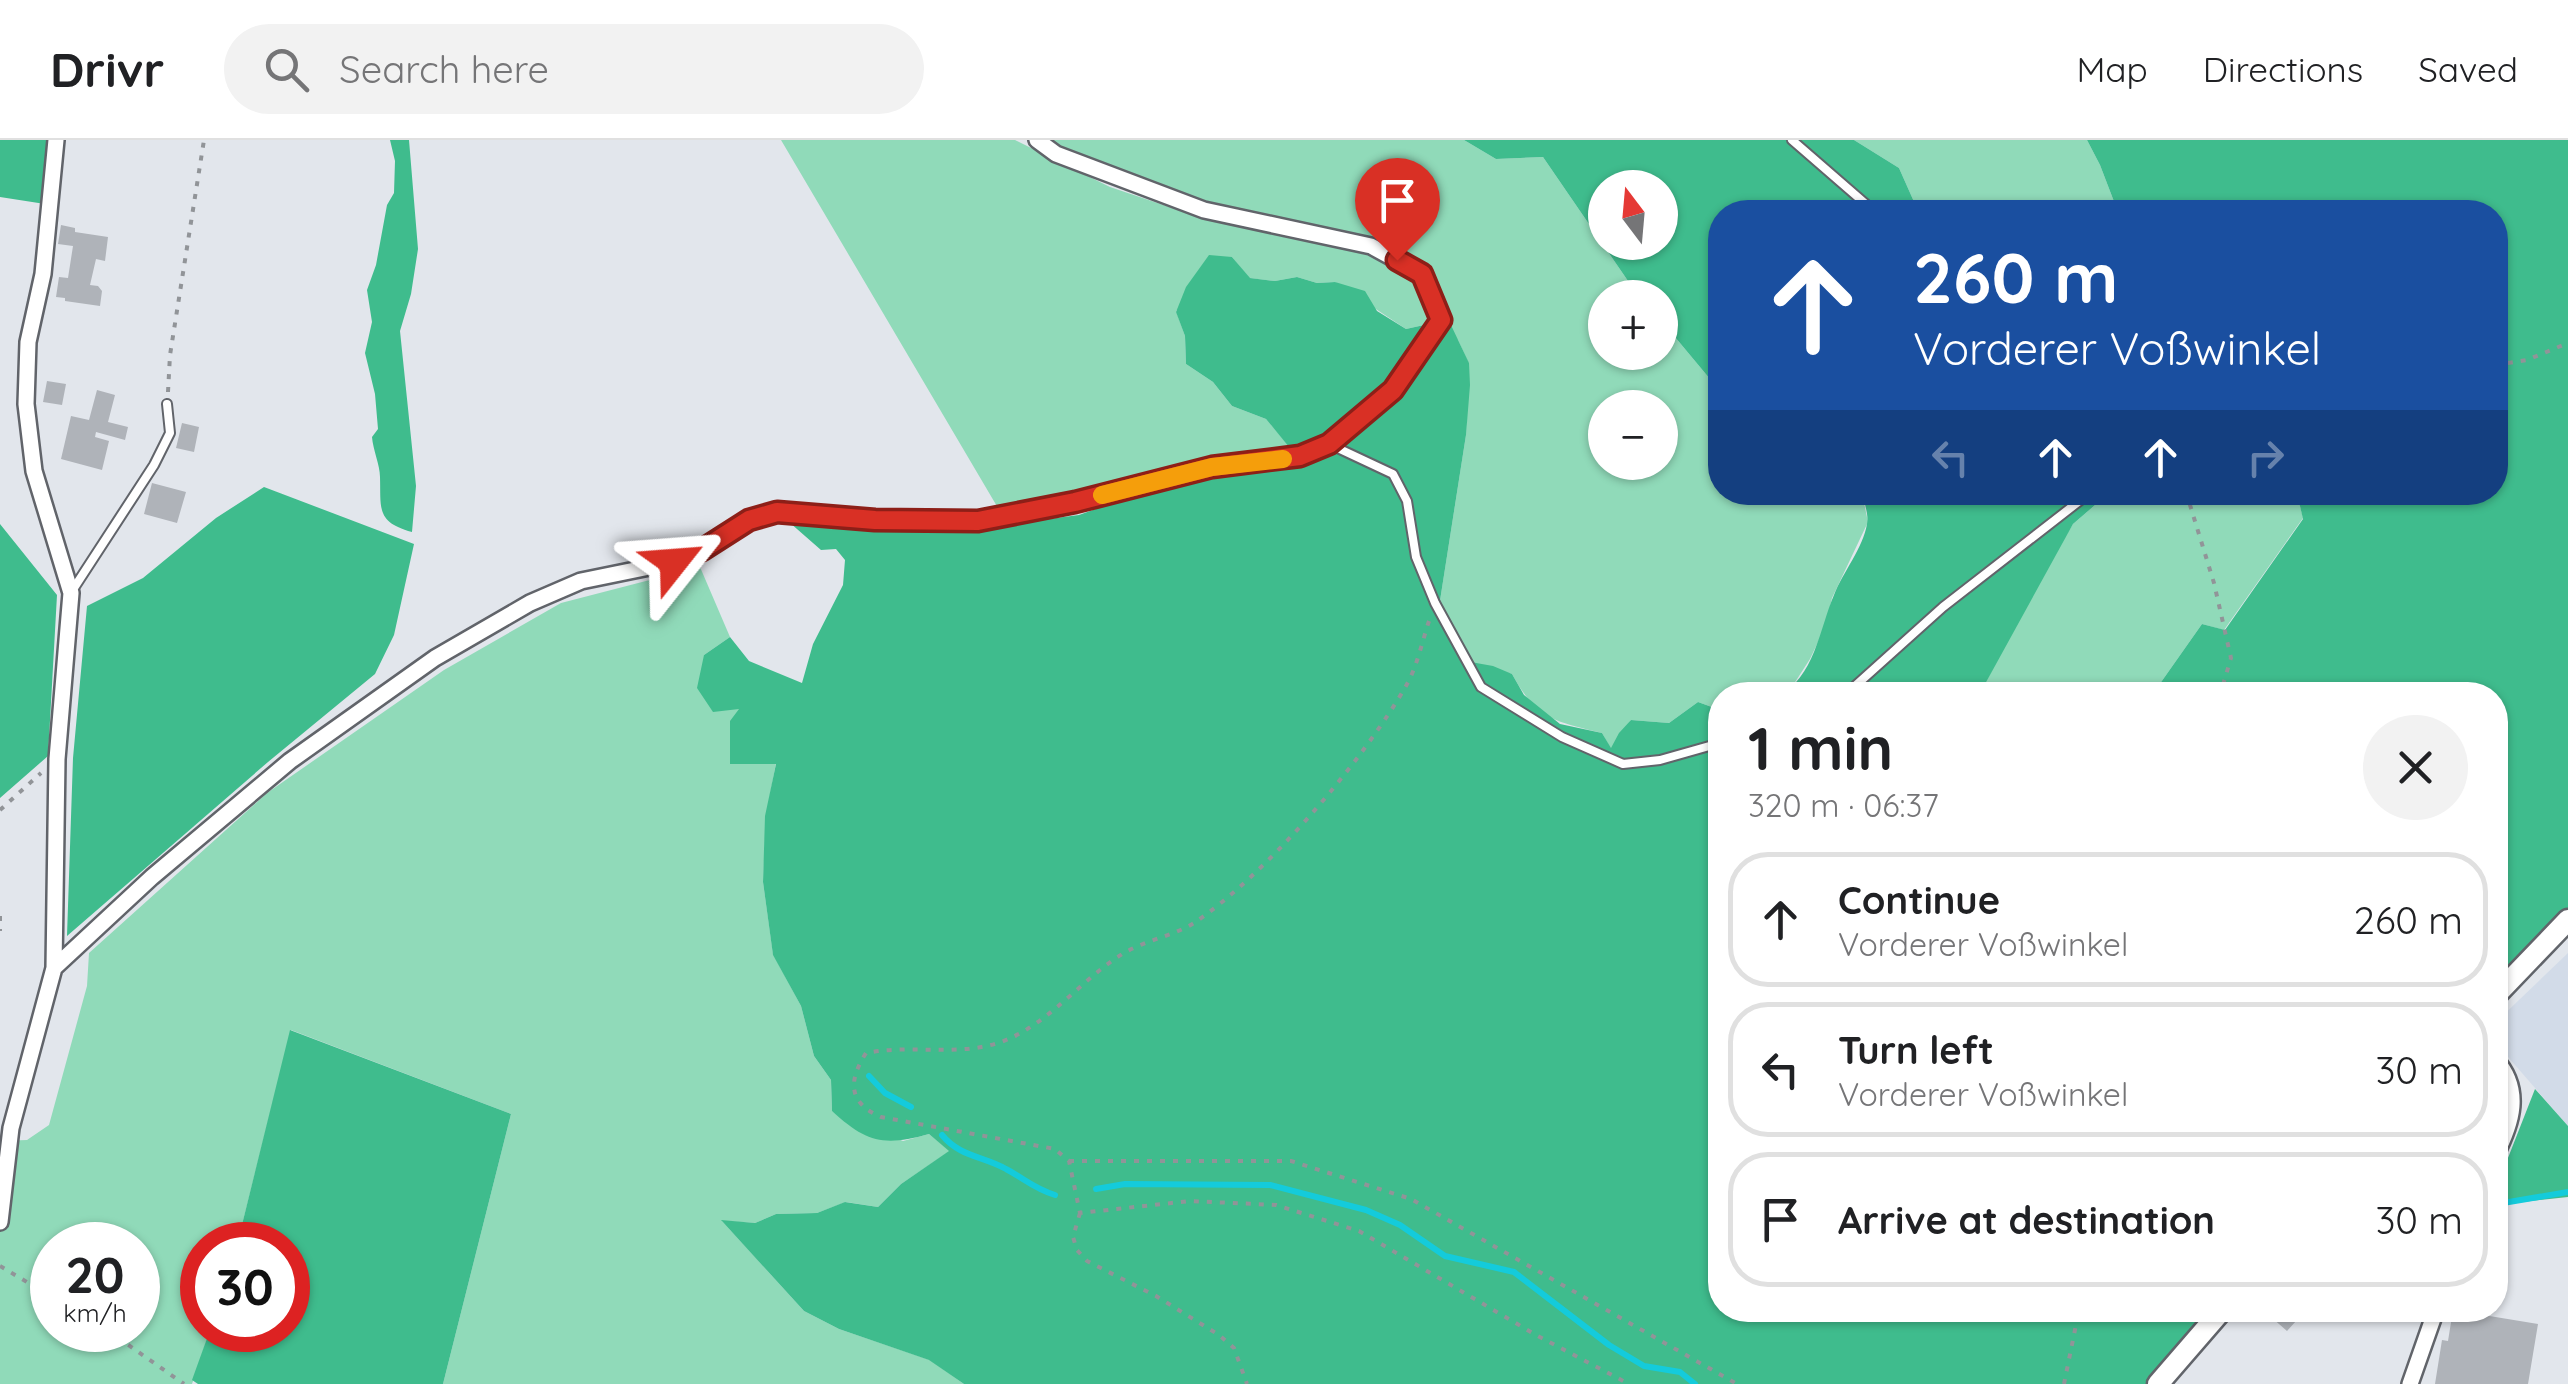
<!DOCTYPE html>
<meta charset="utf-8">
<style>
body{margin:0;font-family:Quicksand,sans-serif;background:#f2f2f2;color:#202124;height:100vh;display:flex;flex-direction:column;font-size:38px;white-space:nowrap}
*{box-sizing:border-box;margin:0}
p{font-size:32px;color:#757577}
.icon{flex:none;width:55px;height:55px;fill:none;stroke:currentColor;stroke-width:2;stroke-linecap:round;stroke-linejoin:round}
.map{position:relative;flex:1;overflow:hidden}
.drawer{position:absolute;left:1708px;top:542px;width:800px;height:640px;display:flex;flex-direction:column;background:#fff;border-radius:40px;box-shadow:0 2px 8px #0004}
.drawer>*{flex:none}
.banner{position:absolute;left:1708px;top:60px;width:800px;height:305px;border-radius:40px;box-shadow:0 2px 8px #0004;background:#1a4fa0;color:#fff;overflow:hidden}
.needle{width:65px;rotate:344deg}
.buttons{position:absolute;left:1588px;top:30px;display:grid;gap:20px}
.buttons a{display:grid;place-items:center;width:90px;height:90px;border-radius:50%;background:#fff;box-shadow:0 2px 8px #0004;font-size:50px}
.speed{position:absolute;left:30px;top:1082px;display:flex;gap:20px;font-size:50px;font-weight:700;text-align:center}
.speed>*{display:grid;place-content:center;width:130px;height:130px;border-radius:50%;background:#fff;box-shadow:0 2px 8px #0004;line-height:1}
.speed small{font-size:25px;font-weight:400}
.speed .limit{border:15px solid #d22;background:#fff;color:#111}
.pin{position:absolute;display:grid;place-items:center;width:85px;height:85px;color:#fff;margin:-102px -42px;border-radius:50% 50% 50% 0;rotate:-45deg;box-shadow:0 0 10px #0007}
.pin .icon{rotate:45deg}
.me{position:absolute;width:110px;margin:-55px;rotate:62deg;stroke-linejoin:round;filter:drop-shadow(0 0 8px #0008)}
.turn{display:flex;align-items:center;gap:35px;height:210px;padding:0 40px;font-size:45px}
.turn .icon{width:130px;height:130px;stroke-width:2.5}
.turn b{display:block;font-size:70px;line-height:85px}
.lanes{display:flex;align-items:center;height:95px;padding:0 40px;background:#0003;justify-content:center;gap:50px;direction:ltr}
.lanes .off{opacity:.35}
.round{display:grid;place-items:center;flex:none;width:105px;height:105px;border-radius:52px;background:#f2f2f2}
.summary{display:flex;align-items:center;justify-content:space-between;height:170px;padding:0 40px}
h1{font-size:60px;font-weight:700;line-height:75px}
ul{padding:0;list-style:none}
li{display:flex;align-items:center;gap:30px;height:135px;margin:0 20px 15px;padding:0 20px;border:5px solid #e0e0e0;border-radius:40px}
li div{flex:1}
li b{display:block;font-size:38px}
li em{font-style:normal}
header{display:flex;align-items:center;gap:60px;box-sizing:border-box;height:140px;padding:0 50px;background:#fff;border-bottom:2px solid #e0e0e0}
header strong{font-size:48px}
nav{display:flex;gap:55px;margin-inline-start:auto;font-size:35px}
.search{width:700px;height:90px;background:#f2f2f2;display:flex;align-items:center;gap:25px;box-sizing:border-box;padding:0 35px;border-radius:55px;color:#757577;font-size:38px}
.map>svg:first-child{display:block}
</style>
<header>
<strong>Drivr</strong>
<div class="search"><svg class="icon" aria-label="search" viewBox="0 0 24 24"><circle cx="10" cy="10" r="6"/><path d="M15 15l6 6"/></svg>Search here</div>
<nav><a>Map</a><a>Directions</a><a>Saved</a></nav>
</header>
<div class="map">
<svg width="2568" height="1244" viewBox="0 0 2568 1244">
<rect width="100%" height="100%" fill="#e2e6ec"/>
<!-- built -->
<path fill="#d2dbe8" d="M2568 813V986L2495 902V883Z"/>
<!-- green -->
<path fill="#90dab9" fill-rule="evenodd" d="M781 0H1015L1110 47 1208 80 1367 112 1419 141 1433 183 1406 189 1335 142 1317 143 1297 137 1275 141 1249 138 1232 117 1176 171 1185 196 1186 224 1213 242 1232 266 1266 279 1290 307 1164 329 998 368Z
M1046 0H1464L1496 19 1543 17 1639 157 1605 158V212H1660V179L1720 251V352L1862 353 1868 382 1832 458 1826 485 1810 519 1790 550 1778 555H1720V570L1698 562 1669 583 1631 580 1611 609 1602 593C1555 581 1537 580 1512 534L1466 522C1457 500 1443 490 1439 467L1466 295 1469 224 1458 200 1442 183 1423 134 1372 104 1205 67 1058 9ZM1605 268H1660V322H1605Z
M1854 0H2087L2100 25 2118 72H1927L1915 64 1899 28Z
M2109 353H2297L2303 378 2224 490 2202 484 2152 555H1979L2044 431 2073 384Z
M700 427 730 497 704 515 740 568 730 624 776 623 766 676 763 742 773 814 801 866 814 916 831 940 832 971 903 1001 929 994 950 1011 901 1044 878 1067 846 1062 817 1073 776 1074 755 1083 722 1081 804 1171 839 1189 930 1220 964 1244H443L511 974 291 890 237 1105H202V1190H210L192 1244H0V1001L27 1000 49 985 87 846 89 813 267 653 444 530 561 463ZM52 1105H138V1190H52Z"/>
<!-- forest -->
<path fill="#3fbc8d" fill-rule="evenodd" d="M0 0H50L49 39 44 44 45 64 0 57Z
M390 0H409L418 109 411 154 400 191 416 346 412 392C376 382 381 369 380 337 380 325 373 310 372 297L378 289 375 254 365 213 372 182 367 150 376 125 387 65 394 53 395 21Z
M1464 0H1854L1899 28 1915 64 1927 72H1720V251L1660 179V158L1639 157 1543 17 1496 19ZM1605 48H1660V102H1605Z
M2087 0H2568V779L2495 855V555H2152L2202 484 2225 490 2303 379 2297 353 2495 352V72H2118L2100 25Z
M1209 115 1232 117 1250 138 1275 141 1297 137 1317 143 1335 142 1365 151 1377 171 1406 189 1433 183H1450L1469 223 1470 245 1466 295 1439 467C1443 490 1457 500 1465 521L1493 526 1512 534 1524 555 1560 584 1602 593 1611 608 1619 593 1631 580 1669 583 1698 562 1720 570V1170H2226L2158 1244H964L929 1220 839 1189 804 1171 721 1080 755 1083 776 1074 817 1073 845 1062 878 1067 901 1044 949 1011 929 994C883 1007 866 1002 832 971L831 940 814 916 801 866 773 815 763 742 765 676 776 624H730V581L739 569 713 572 697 548 704 515 730 497 749 521 802 543 813 504 843 445 845 420 836 409 821 410 789 382 800 365 815 364 833 385 955 391 1079 375 1143 352 1196 337 1265 324 1294 313 1266 279 1232 266 1213 242 1186 224 1185 196 1176 172 1186 147Z
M264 347 414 404 394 495 375 534 268 622 67 796 73 618 87 466 143 438 216 378Z
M1862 353H2109L2073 384 1979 555H1778C1814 540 1820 487 1834 455 1843 432 1863 408 1867 384 1869 375 1864 362 1862 353Z
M0 384 57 455 48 616 0 658Z
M290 890 511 974 443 1244H198L192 1240 210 1190H288V1105H237Z
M2535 949 2568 986V1057L2495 1065V1051Z"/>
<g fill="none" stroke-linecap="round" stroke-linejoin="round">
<!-- stream -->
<path stroke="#14cbdb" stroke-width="6" d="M869 936 885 953 911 967
M942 995C960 1017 983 1016 1006 1029 1025 1039 1033 1048 1055 1055
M1096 1049 1125 1044 1270 1045 1366 1070 1400 1085 1445 1116 1514 1132 1609 1205 1644 1226 1680 1232 1695 1244
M2503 1063 2568 1052"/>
</g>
<!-- building -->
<path fill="#afb3b9" d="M61 85 75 88V92L108 97 105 121 96 119 90 145 98 146 102 151 100 166 65 161V158L56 157 59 137 68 138 73 106 58 104Z
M47 241 66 244 62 265 43 262Z
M97 250 115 255 108 282 128 287 125 300 96 292 95 297 109 301 102 330 61 319 71 276 89 280Z
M182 283 199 287 194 312 176 308Z
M152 343 186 352 177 383 144 374Z
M2263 1170H2306L2287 1191Z
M2453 1170 2538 1184 2528 1244H2435L2442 1200 2448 1201Z"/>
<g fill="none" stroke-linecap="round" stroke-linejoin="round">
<!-- service casing -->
<g stroke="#61646a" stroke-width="12">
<path id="service" d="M1792 0 1875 72
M1329 304 1393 334 1407 361 1416 417 1435 463 1481 547 1562 597 1623 624 1660 620 1720 603
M72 451 154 325 170 293 167 264
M1845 555 1943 467 2091 352"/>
</g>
<!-- minor casing -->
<g stroke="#61646a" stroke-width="20">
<path id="minor" d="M54 828 152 737 290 621 435 518 530 463 581 441 674 422 702 410 749 380 777 372 875 381H978L1075 362 1213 327 1300 316 1329 304 1393 250 1441 181 1422 134 1371 106 1204 70 1056 14 1037 0
M2495 919C2523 950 2512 983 2495 1016
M0 1082 11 988 54 828 57 619 71 453 34 331 26 264 28 202 43 134 56 0
M2410 1244 2436 1170"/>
</g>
<!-- secondary casing -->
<g stroke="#61646a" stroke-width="25">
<path id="secondary" d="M2495 856 2568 780
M2158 1244 2222 1170"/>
</g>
<!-- path -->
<path stroke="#919498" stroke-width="4" stroke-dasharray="5 8" stroke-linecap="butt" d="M2495 225 2527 220 2568 203
M168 252 170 215 204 0
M2186 352 2214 443 2231 518 2220 555
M1429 481C1422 502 1417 527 1406 546 1362 622 1267 734 1194 783 1173 796 1146 800 1124 813 1081 839 1050 884 1001 902 958 917 911 904 866 913 848 941 848 963 881 977L1055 1009 1069 1021 1080 1073 1190 1061 1276 1065 1359 1091 1536 1195 1629 1244
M0 670 41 633
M0 776V791
M1069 1021H1291L1411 1059 1737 1244
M1080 1073 1073 1097 1077 1110 1087 1121 1156 1156 1219 1195 1234 1208 1247 1244
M0 1126 52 1157
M107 1190 184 1244
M2064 1244 2079 1170"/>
<!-- service -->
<use href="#service" stroke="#fff" stroke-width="8"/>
<!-- minor -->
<use href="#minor" stroke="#fff" stroke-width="15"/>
<!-- secondary -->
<use href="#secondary" stroke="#fff" stroke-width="20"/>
</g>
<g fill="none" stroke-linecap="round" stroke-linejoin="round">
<!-- route casing -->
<g stroke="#8d1f18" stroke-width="25">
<path id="route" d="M674 422 702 410 749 380 777 372 875 380 978 381 1075 362 1212 327 1300 316 1329 304 1393 250 1441 180 1422 134 1397 120"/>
</g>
<!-- route -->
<use href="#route" stroke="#d93025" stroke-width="18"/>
<!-- slow -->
<path stroke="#f59e0b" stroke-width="18" d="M1102 355 1212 327 1283 319"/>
</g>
</svg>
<div class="buttons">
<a><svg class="needle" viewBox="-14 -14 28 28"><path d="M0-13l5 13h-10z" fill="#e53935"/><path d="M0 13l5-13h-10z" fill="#757577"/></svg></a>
<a>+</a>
<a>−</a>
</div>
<div class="speed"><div>20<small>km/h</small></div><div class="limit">30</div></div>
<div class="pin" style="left:1397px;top:120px;background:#d93025"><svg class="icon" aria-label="arrive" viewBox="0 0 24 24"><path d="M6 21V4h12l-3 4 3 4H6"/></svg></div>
<svg class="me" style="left:674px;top:422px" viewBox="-20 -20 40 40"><path d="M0-17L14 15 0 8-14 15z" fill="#d93025" stroke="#fff" stroke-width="4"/></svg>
<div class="banner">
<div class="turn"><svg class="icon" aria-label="ahead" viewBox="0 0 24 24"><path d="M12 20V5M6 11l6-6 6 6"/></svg><div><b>260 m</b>Vorderer Voßwinkel</div></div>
<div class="lanes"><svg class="icon off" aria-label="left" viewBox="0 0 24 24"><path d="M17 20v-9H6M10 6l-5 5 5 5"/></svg><svg class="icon" aria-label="ahead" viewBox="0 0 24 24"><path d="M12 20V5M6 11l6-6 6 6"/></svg><svg class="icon" aria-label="ahead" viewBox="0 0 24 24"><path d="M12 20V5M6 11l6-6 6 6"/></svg><svg class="icon off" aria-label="right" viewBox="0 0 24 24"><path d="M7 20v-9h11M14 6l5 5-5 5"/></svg></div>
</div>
<section class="drawer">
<div class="summary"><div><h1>1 min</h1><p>320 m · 06:37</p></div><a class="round"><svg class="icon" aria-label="close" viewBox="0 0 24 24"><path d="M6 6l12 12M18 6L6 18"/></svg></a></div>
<ul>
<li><svg class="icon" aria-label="ahead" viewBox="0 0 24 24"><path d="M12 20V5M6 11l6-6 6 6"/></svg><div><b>Continue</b><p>Vorderer Voßwinkel</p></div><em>260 m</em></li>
<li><svg class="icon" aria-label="left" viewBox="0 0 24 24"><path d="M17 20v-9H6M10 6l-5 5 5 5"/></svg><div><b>Turn left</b><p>Vorderer Voßwinkel</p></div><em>30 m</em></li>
<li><svg class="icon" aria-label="arrive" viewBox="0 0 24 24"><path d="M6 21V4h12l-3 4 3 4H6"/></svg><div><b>Arrive at destination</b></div><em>30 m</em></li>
</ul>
</section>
</div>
